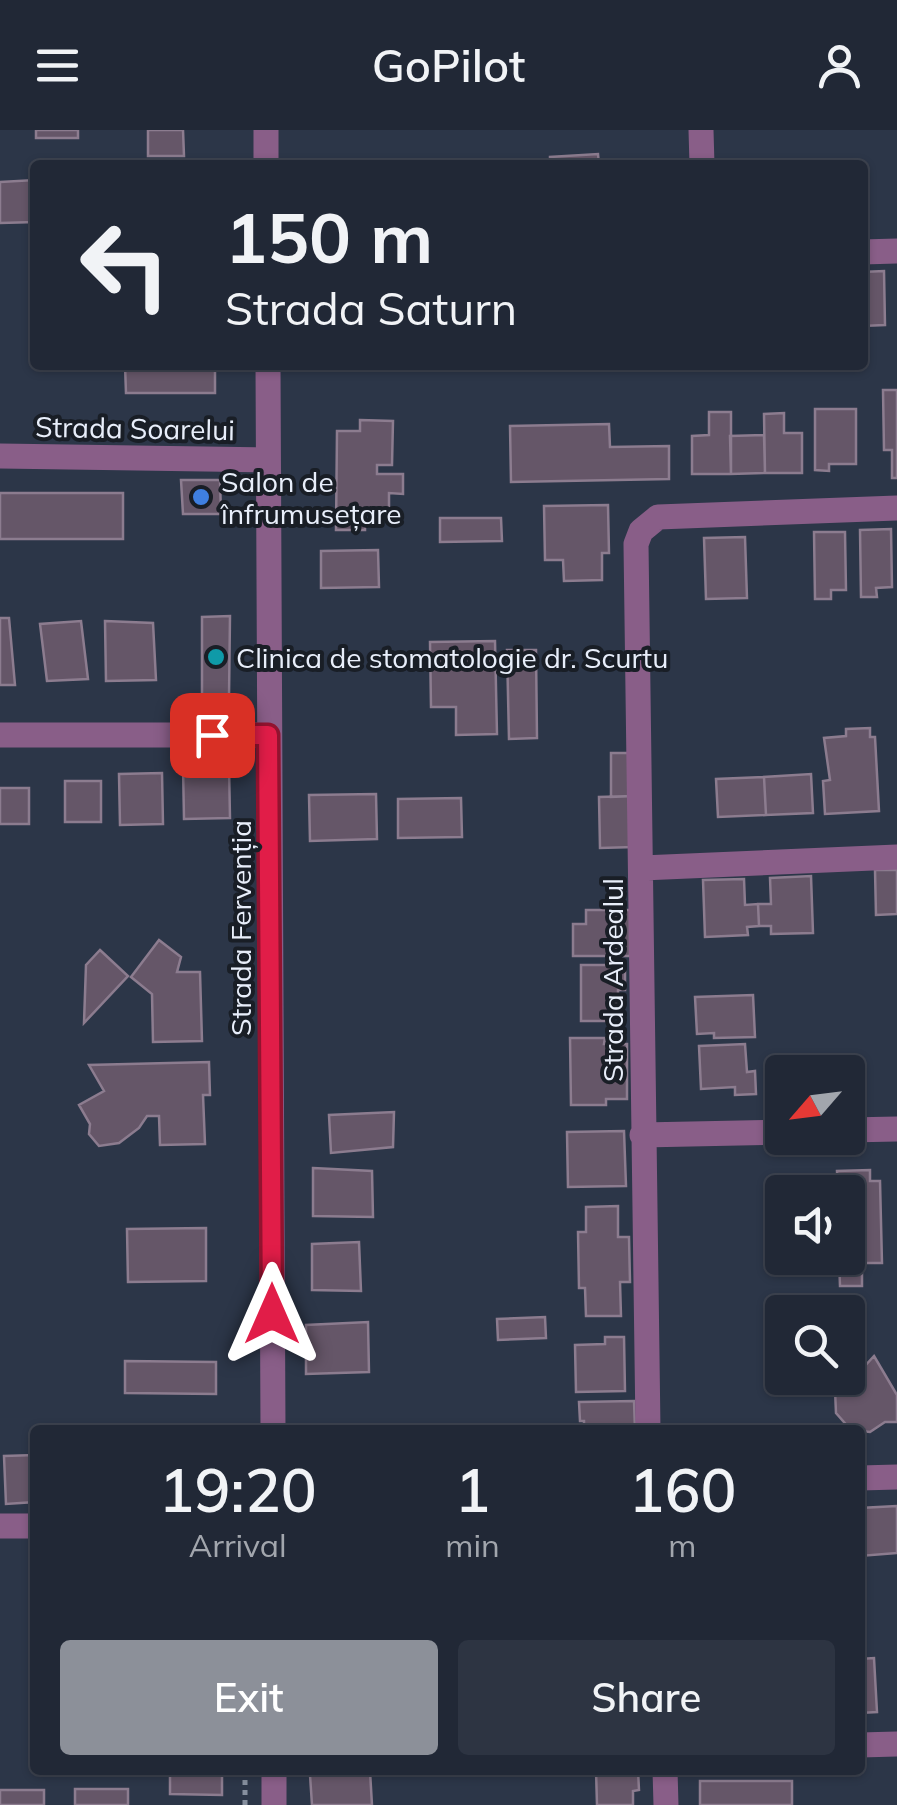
<!DOCTYPE html>
<meta charset="utf-8">
<style>
body{margin:0;font-family:Mulish,sans-serif;background:#2d3442;color:#f1f3f6;height:100vh;display:flex;flex-direction:column;font-size:38px;white-space:nowrap}
*{box-sizing:border-box;margin:0}
p{font-size:32px;color:#a2a6ad}
.icon{flex:none;width:55px;height:55px;fill:none;stroke:currentColor;stroke-width:2;stroke-linecap:round;stroke-linejoin:round}
.map{position:relative;flex:1;overflow:hidden}
.side{position:absolute;left:30px;top:1295px;width:835px;height:350px;display:flex;flex-direction:column;background:#212836;border-radius:10px;box-shadow:0 2px 8px #0004,0 0 0 2px #3e4451}
.side>*{flex:none}
.top-card{position:absolute;left:30px;top:30px;width:838px;height:210px;border-radius:10px;box-shadow:0 2px 8px #0004,0 0 0 2px #3e4451;background:#212836;color:#f1f3f6;overflow:hidden}
.needle{width:65px;rotate:242deg}
.fabs{position:absolute;left:765px;top:925px;display:grid;gap:20px}
.fabs a{display:grid;place-items:center;width:100px;height:100px;border-radius:10px;background:#212836;box-shadow:0 2px 8px #0004,0 0 0 2px #3e4451;font-size:50px}
.pin{position:absolute;display:grid;place-items:center;width:85px;height:85px;color:#fff;margin:-42px;border-radius:20px;box-shadow:0 5px 15px #0006}
.me{position:absolute;width:110px;margin:-55px;rotate:0deg;stroke-linejoin:round;filter:drop-shadow(0 0 8px #0008)}
.turn{display:flex;align-items:center;gap:35px;height:210px;padding:0 30px;font-size:45px}
.turn .icon{width:130px;height:130px;stroke-width:2.5}
.turn b{display:block;font-size:70px;line-height:85px}
.eta{display:flex;justify-content:space-evenly;align-items:center;height:170px;text-align:center}
.eta b{font-size:60px;font-weight:600;line-height:70px}
.cta{display:flex;gap:20px;margin-top:auto;padding:20px 30px}
.cta a{flex:1;height:115px;border-radius:10px;background:#8c9099;color:#fff;font-size:40px;font-weight:600;line-height:115px;text-align:center}
.cta a+a{background:#2d3442;color:#f1f3f6}
header{display:flex;justify-content:space-between;align-items:center;height:130px;padding:0 30px;background:#212836;font-size:45px;font-weight:600}
.map>svg:first-child{display:block}
</style>
<header><svg class="icon" aria-label="menu" viewBox="0 0 24 24"><path d="M4 6h16M4 12h16M4 18h16"/></svg>GoPilot<svg class="icon" aria-label="person" viewBox="0 0 24 24"><circle cx="12" cy="8" r="4"/><path d="M4 21q1-7 8-7t8 7"/></svg></header>
<div class="map">
<svg width="897" height="1675" viewBox="0 0 897 1675">
<rect width="100%" height="100%" fill="#2c3648"/>
<!-- building -->
<path fill="#655668" stroke="#8c7c8f" stroke-width="2.5" d="M36 0H78V8H36Z
M148 0H183L184 26H148Z
M598 24 599 35H550V27Z
M35 50V92L0 93V52Z
M884 141 885 195 862 196V142Z
M125 235H215V263H126Z
M883 260H897V348H892V320H884Z
M815 279H856V334H829V341L815 340Z
M709 282H731V344H692V306L709 305Z
M784 283V303H802V343H765L764 284Z
M360 290 393 291 392 335H377V344H403V364L389 363V382H365V400H336L337 301H360Z
M609 294 610 317 669 316V349L511 352 510 296Z
M764 305 765 343 731 344 730 306Z
M181 350H220L221 384H183Z
M0 363H123V409H0Z
M608 375 609 423H602V450L564 451 563 430H545L544 376Z
M440 388H501L502 411 440 412Z
M891 399 892 457 876 458 877 467H861L860 400Z
M814 402H845L846 460H831V469H815Z
M745 407 747 468 706 469 704 408Z
M378 420 379 457 321 458V421Z
M230 486 229 567 202 568V487Z
M0 488H9L15 555H0Z
M81 491 88 549 47 551 40 494Z
M105 491 153 493 156 550 106 551Z
M495 511 497 604 456 605V577H431L430 512Z
M507 520H536L537 608 509 609Z
M870 598V607H875L879 681 825 684 823 651 830 650 824 608 846 606V599Z
M611 623H632L633 666 611 667Z
M229 635 230 688 184 689 183 636Z
M162 643 163 694 120 695 119 644Z
M811 644 813 683 766 685 764 647Z
M764 647 766 685 718 687 716 649Z
M65 651H101V692H65Z
M0 658H29V694H0Z
M376 664 377 709 310 711 309 665Z
M633 666 634 717 600 718 599 667Z
M461 668 462 707 398 708V669Z
M875 740H897V784L876 785Z
M811 746 813 803 771 804V796H759L758 774H771L770 748Z
M744 749 745 775 758 774 759 796 747 797 748 805 705 807 703 750Z
M586 780H630V826H573V794H586Z
M159 810 181 827 177 842H200L202 911 153 912 152 864 131 847Z
M100 820 128 846 84 893 86 835Z
M581 835H625V860H618V882H612V891H581Z
M753 865 755 907 714 908V903L697 904 695 867Z
M570 908H605L604 914H627V969H606V975H571Z
M745 914 747 942 755 941 756 964 735 965V957L701 959 699 916Z
M209 932 210 965H203L205 1014 160 1015 159 986H147L139 998 119 1013 99 1016 89 1004 90 994 79 975 104 961 89 935Z
M394 982 393 1017 331 1023 329 985Z
M624 1001 626 1056 568 1057 567 1002Z
M313 1038 372 1041 373 1087 313 1086Z
M870 1040V1051H880L882 1133H862V1156H840L839 1128H848V1062H838L837 1041Z
M618 1076V1107H629L630 1152H620L621 1186H586L585 1158H579L578 1102H586V1077Z
M206 1098V1151L128 1152 127 1099Z
M359 1112 361 1161 312 1160V1114Z
M545 1187 546 1208 498 1210 497 1189Z
M368 1192 369 1242 306 1244V1195Z
M605 1207H624L625 1261 576 1262 575 1215 605 1214Z
M874 1226 897 1265V1292H885L870 1302 851 1300 836 1283 835 1260 842 1248 863 1238Z
M125 1231 216 1232V1264L125 1263Z
M634 1271 635 1300H584V1291H580L579 1272Z
M35 1325V1372L6 1374 4 1326Z
M897 1376V1423L860 1426V1378Z
M874 1528 877 1582 860 1583V1529Z
M170 1640H222V1665L170 1664Z
M596 1640H638L639 1660 633 1661V1675H597Z
M370 1641 372 1675H312L310 1645Z
M700 1651H792V1675H700Z
M75 1659H128V1675H75Z
M0 1660H44V1675H0Z"/>
<g fill="none" stroke-linecap="round" stroke-linejoin="round">
<!-- path -->
<path stroke="#868f9e" stroke-width="5" stroke-dasharray="5 5" stroke-linecap="butt" d="M245 1640V1675"/>
<!-- minor -->
<path stroke="#895e88" stroke-width="25" d="M266 0V35
M701 0 702 35
M862 122 897 121
M268 235 273 1300
M0 326 268 330
M0 605H268
M642 738 897 727
M848 1000 897 999
M642 1005 782 1002
M648 1300 636 414 641 401 658 387 897 378
M860 1348 897 1347
M0 1396H35
M860 1615 897 1614
M274 1640V1675
M665 1640 666 1675"/>
</g>
<g fill="none" stroke-linecap="round" stroke-linejoin="round">
<!-- route casing -->
<g stroke="#92132f" stroke-width="25">
<path id="route" d="M212 605H268L272 1184"/>
</g>
<!-- route -->
<use href="#route" stroke="#e11d48" stroke-width="18"/>
</g>
<!-- markers -->
<circle fill="#3f7fe0" stroke="#191e26" stroke-width="4" cx="201" cy="367" r="10"/>
<circle fill="#0f9aa8" stroke="#191e26" stroke-width="4" cx="216" cy="527" r="10"/>
<g text-anchor="middle" dominant-baseline="central" stroke-width="8" stroke-linejoin="round" paint-order="stroke">
<!-- street labels -->
<g font-size="28" fill="#e8eefa" stroke="#191e26">
<text transform="translate(135 298) rotate(1)">Strada Soarelui</text>
<text transform="translate(240 798) rotate(-90)">Strada Fervenția</text>
<text transform="translate(612 850) rotate(-90)">Strada Ardealul</text>
</g>
<!-- poi labels -->
<g font-size="28" fill="#e8eefa" stroke="#191e26" text-anchor="start">
<text x="221" y="351">Salon de<tspan x="221" dy="32">înfrumusețare</tspan></text>
<text x="236" y="527">Clinica de stomatologie dr. Scurtu</text>
</g>
</g>
</svg>
<div class="fabs">
<a><svg class="needle" viewBox="-14 -14 28 28"><path d="M0-13l5 13h-10z" fill="#e53935"/><path d="M0 13l5-13h-10z" fill="#a2a6ad"/></svg></a>
<a><svg class="icon" aria-label="sound" viewBox="0 0 24 24"><path d="M4 9h4l5-4v14l-5-4H4zM17 9q2 3 0 6"/></svg></a>
<a><svg class="icon" aria-label="search" viewBox="0 0 24 24"><circle cx="10" cy="10" r="6"/><path d="M15 15l6 6"/></svg></a>
</div>
<div class="pin" style="left:212px;top:605px;background:#d93025"><svg class="icon" aria-label="arrive" viewBox="0 0 24 24"><path d="M6 21V4h12l-3 4 3 4H6"/></svg></div>
<svg class="me" style="left:272px;top:1184px" viewBox="-20 -20 40 40"><path d="M0-17L14 15 0 8-14 15z" fill="#e11d48" stroke="#fff" stroke-width="4"/></svg>
<div class="top-card">
<div class="turn"><svg class="icon" aria-label="left" viewBox="0 0 24 24"><path d="M17 20v-9H6M10 6l-5 5 5 5"/></svg><div><b>150 m</b>Strada Saturn</div></div>
</div>
<section class="side">
<div class="eta">
<div><b>19:20</b><p>Arrival</p></div>
<div><b>1</b><p>min</p></div>
<div><b>160</b><p>m</p></div>
</div>
<div class="cta"><a>Exit</a><a>Share</a></div>
</section>
</div>
